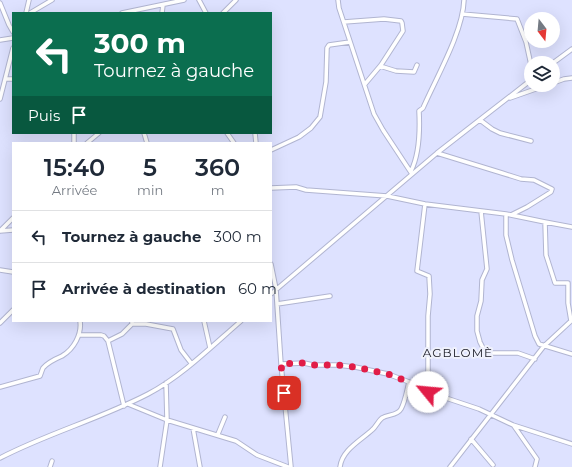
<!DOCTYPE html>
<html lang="fr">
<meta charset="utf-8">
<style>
body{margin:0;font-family:Montserrat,sans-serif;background:#f2f2f3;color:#1f2937;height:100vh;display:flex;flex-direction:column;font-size:15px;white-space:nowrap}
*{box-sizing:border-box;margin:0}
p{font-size:13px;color:#747a83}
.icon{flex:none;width:22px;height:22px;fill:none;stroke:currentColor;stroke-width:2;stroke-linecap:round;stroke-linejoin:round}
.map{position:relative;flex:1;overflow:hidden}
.details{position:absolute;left:12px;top:142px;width:260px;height:180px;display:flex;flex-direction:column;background:#fff;border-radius:0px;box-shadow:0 4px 16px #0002}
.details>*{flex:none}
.hud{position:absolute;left:12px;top:12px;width:260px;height:122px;border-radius:0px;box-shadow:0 4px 16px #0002;background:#0b6e4f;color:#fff;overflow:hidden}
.needle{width:26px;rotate:164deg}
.controls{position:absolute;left:524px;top:12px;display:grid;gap:8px}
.controls a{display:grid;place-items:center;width:36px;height:36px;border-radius:50%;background:#fff;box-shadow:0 4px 16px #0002;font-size:20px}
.pin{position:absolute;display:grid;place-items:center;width:34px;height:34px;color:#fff;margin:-17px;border-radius:8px;box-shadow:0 2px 6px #0006}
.me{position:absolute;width:44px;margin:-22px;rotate:298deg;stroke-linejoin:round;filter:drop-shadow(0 0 3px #0008)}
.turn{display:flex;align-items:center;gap:14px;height:84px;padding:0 16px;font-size:18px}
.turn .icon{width:52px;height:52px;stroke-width:2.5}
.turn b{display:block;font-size:28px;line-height:34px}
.then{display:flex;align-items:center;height:38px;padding:0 16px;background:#0003;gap:8px;font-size:15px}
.eta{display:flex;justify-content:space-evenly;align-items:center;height:68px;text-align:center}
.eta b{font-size:24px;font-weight:600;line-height:28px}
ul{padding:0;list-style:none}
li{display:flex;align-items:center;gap:12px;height:52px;padding:0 16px;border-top:1px solid #e0e1e3}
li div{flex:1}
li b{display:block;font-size:15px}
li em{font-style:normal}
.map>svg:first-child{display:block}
</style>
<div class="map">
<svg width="572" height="467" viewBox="0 0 572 467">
<rect width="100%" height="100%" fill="#dee2ff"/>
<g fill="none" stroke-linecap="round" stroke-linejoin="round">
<!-- minor casing -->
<g stroke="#b1b5d1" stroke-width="5.5">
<path id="minor" d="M199 0 206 13
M338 0 339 8 374 114 383 130 412 174
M0 3 9 25 13 32
M26 13 29 0
M30 13 52 0
M122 13 184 0
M162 13 163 5
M223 13 236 0
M462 14 517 19 526 42 531 65
M344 22 384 19 401 21 402 23 403 31 381 65 365 84
M0 40 13 38
M553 63 572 49
M380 66 396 71 414 72 417 65
M5 79H13
M553 83 564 79 572 78
M510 98 547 85
M0 99 13 48
M480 120 492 129 500 133 531 141
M144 133 147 143
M227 133 234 143
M255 133 256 143
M74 143V133
M87 143 99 133
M271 150 299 137 311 128 320 117 326 82 327 48 329 45 350 42
M437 153 502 173 521 179 534 180 552 189 551 192 527 207 511 215
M411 171C419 155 420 130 419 111L423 108C436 78 463 32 464 0
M271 188 296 187 306 190 387 196 425 204 506 214 545 222 572 227
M425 204 417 271 429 276 430 294 428 316V392
M481 211 487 269 482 280 481 301 477 316V331L480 342 483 348 491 353H518L535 359
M506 214V235L512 260 535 336 539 344 572 354
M545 222 546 255 555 283H568V303L571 321
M0 231 13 218
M0 231 13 230
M271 264 276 289 281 364 291 467
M0 270 13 272
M271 294 437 153 531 80
M277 304 330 296
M204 321 210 348
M0 323 13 310
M132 324H146L173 329 181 350 191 363
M79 335H101L104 336 108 341 122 334 132 324V321
M108 341 124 406
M281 364 304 363 313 365H337L355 367 388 374 409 382 428 392 479 409 513 425 572 444
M0 387 40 376C41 374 42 370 43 368 48 362 55 359 62 356 74 349 82 334 80 321
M128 404 167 420 236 441 257 455 288 467
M514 426 537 459 535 467
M193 428 200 467
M218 434 225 417
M471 439 493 465
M0 458C48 433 100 419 148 394 182 376 212 346 241 321
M50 467 52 461
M160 467 167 420 166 383
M340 467C342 450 360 441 372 430 376 427 378 421 382 418 388 414 397 416 401 409 405 402 407 390 409 382
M450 467 544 346 572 320"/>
</g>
<!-- minor -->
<use href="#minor" stroke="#fff" stroke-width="3.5"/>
</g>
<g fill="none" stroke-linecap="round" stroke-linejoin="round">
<!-- route -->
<path stroke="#e11d48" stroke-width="7" stroke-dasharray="0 12.6" d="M284 393 281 364 304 363 313 365H337L355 367 388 374 409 382 428 392"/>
</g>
<g text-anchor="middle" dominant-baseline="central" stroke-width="4" stroke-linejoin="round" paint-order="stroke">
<!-- quarter labels -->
<g font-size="12" letter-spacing="1" fill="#181923" stroke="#eff1fc">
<text x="458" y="352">AGBLOMÈ</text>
</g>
</g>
</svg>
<div class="controls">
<a><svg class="needle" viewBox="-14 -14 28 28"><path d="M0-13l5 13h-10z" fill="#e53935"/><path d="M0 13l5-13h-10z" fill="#747a83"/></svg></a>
<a><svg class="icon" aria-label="layers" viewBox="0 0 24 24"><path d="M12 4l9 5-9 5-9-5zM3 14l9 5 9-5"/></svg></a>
</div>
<div class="pin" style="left:284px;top:393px;background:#d93025"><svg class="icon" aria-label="arrive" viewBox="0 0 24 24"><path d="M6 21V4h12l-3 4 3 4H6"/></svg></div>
<svg class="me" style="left:428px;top:392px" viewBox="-20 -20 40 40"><circle r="19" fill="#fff"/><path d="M0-13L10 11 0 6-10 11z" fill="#e11d48"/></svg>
<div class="hud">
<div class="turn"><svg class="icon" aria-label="left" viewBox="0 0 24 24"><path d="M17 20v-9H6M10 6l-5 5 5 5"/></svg><div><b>300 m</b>Tournez à gauche</div></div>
<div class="then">Puis<svg class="icon" aria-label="arrive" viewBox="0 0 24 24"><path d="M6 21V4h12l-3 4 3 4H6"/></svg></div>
</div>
<section class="details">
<div class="eta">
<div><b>15:40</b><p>Arrivée</p></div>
<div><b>5</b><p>min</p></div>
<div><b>360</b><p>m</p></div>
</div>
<ul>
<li><svg class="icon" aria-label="left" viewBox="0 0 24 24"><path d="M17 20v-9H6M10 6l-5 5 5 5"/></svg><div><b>Tournez à gauche</b></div><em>300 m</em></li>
<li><svg class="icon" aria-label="arrive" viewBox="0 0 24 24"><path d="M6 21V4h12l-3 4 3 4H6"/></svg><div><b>Arrivée à destination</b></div><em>60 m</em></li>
</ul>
</section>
</div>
